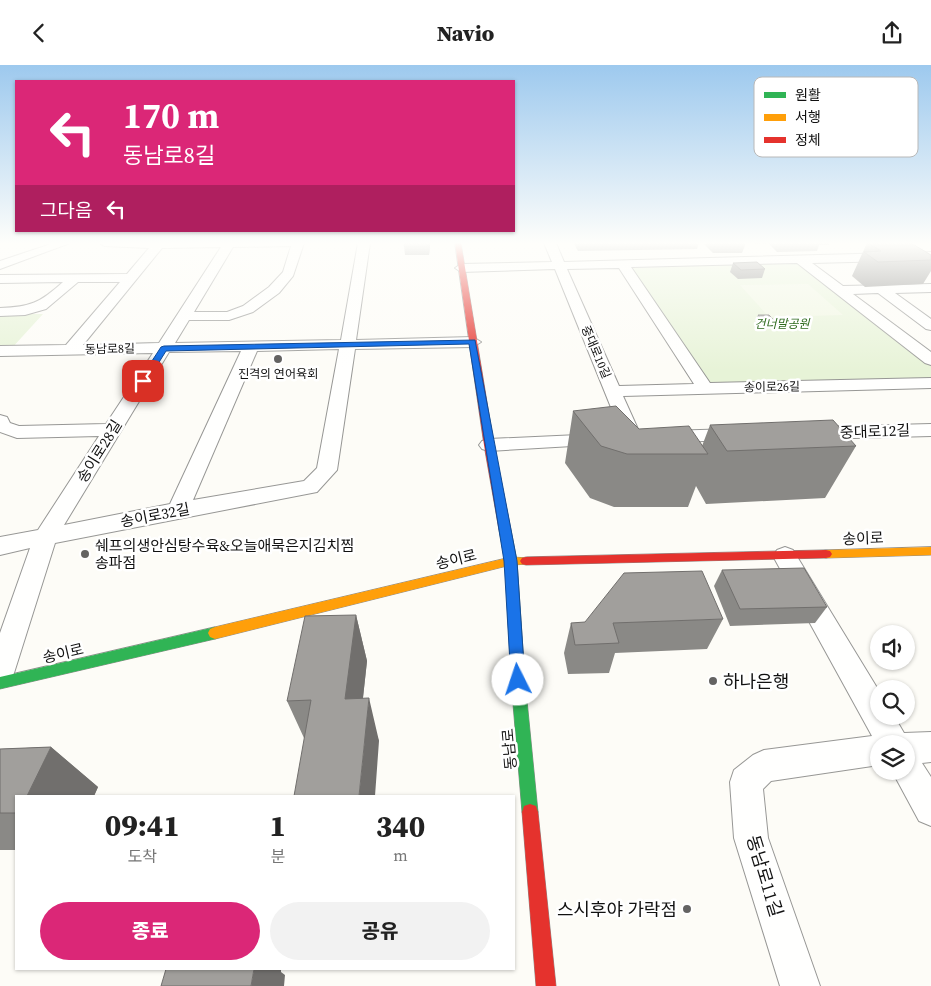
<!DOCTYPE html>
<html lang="ko">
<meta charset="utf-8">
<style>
body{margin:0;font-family:"Source Serif 4","Noto Sans KR",serif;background:#f2f2f2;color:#222;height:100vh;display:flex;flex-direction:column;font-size:19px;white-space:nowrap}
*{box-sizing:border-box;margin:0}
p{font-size:16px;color:#767676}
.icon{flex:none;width:28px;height:28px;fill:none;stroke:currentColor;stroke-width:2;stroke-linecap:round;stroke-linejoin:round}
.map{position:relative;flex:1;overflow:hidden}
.details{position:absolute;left:15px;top:730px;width:500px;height:175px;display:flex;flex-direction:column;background:#fff;border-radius:0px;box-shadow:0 1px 4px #0004}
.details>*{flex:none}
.top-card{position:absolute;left:15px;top:15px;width:500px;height:152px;border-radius:0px;box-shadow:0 1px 4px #0004;background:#db2777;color:#fff;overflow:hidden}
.fabs{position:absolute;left:870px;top:560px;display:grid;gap:10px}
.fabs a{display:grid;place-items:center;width:45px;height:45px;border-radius:50%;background:#fff;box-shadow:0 1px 4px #0004;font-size:25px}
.pin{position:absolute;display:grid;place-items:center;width:42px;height:42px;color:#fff;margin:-21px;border-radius:10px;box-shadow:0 2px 8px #0006}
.me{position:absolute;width:55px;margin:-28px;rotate:356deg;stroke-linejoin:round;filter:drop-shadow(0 0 4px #0008)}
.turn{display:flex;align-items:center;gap:18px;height:105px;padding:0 25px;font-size:22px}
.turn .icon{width:65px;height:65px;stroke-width:2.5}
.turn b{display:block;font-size:35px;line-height:42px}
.then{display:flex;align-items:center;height:48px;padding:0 25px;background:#0003;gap:10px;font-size:19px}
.eta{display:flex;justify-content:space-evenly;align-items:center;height:85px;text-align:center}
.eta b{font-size:30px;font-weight:800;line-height:35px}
.button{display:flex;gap:10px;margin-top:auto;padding:10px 25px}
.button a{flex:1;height:58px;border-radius:30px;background:#db2777;color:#fff;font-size:20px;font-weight:800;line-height:58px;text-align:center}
.button a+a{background:#f2f2f2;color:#222}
header{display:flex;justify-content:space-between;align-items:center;height:65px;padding:0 25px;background:#fff;font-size:22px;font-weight:800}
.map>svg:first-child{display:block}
</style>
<header><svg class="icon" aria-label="back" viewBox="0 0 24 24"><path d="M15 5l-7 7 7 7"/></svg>Navio<svg class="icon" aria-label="share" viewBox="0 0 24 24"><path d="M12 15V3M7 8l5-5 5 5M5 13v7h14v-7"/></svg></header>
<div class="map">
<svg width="931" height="921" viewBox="0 0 931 921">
<rect width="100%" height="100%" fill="#fdfcf7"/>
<!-- green -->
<path fill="#e7f3d7" d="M801 198 931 299V315L709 319 632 203Z
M0 249H43L11 284 0 285Z"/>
<!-- pitch -->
<path fill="#f0f6e1" d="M808 219 843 250 769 252 740 220Z"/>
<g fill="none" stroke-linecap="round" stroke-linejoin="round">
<!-- street casing -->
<g stroke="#979795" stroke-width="2">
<path id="street" d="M54 178H70L0 204V196Z
M99 178H304L293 211 279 228 253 247 229 255H189L175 278 341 275 358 178H370L356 275 473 272 481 277 473 282 355 284 337 405 317 427 55 478 14 608 10 617 0 621V568L30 483 0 490V472L38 465 99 371 17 373 0 367V350L7 352 10 358 19 361 106 359 153 288 0 291V281L66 280 120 217H78L46 244 25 250 0 251V243C30 242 40 238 63 217L0 218V210L127 209 149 183 105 181ZM291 181 283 207 269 222 243 241 227 247H194L233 182ZM221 182 159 278 83 280 162 183ZM339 284 317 403 304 416 193 435 257 286ZM241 286 170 439 64 460 169 287Z
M544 178H556L564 197 931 187V195L812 198 843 221 931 219V227L895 228 931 254V265L926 264 878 228 853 229 931 287V300L925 298 797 198 631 202 710 318 931 313V323L623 331 642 373 639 377H625L555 204 461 207 455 203 461 199 552 197ZM619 203 694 319 619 321 567 204Z
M931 359V371L815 374 808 372 806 368 808 364 815 362Z
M735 364 742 366 744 370 742 374 665 378 658 376 655 372 658 368 665 366Z
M600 369 607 371 610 375 607 379 489 386 482 384 479 380 482 376 489 374Z
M785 482 793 485 879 626V651H894L904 668 931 667V697L922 698 931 712V761L919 756 892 706H906V679H879V700L771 716 763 724 768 773 820 921H780L734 773 730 717 734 705 753 690 764 685 872 671 773 491 777 485Z"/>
</g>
<!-- fast casing -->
<g stroke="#8e8d8b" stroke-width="1">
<path id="fast" d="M505 461 511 465 517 496 525 615 538 747 536 753 530 755 524 753 522 747 511 615 505 496 499 465Z
M215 562 220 564 222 568 220 572 215 574 0 624V612Z"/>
</g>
<!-- slow casing -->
<g stroke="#8e8d8b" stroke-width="1">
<path id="slow" d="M931 482V490L826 493 822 492 820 489 822 486 826 485Z
M511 492 530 493 532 496 530 499 511 500 215 574 210 572 208 568 210 564 215 562Z"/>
</g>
<!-- jam casing -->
<g stroke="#8e8d8b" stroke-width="1">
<path id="jam" d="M455 178H461L494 380 511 465 505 469 499 465 484 380Z
M826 485 830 486 832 489 830 492 826 493 526 500 522 499 520 496 522 493 526 492Z
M530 739 536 741 538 747 556 921H536L522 747 524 741Z"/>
</g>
<!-- street -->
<use href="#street" fill="#fffffe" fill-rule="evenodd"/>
<!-- fast -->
<use href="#fast" fill="#30b455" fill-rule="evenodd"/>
<!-- slow -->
<use href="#slow" fill="#ff9f0a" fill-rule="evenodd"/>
<!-- jam -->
<use href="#jam" fill="#e5322d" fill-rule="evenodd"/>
</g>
<!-- wall -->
<path fill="#8a8986" d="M405 178H430L429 190H405L404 181Z
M574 178H699L697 184 578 186 574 179Z
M703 178H746L742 188H713Z
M753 178H830L829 180H819L817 186 777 187 770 180V179H755Z
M867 178H911L931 190V206L923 219 865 222 852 211Z
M733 198 765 204 762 213 738 214 730 207Z
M758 250 775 256 773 261 763 262 756 255Z
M573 346 702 381 710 360 856 381 825 433 706 439 696 421 688 442H614L590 433 565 398Z
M722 505 827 542 815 558 730 561 714 521Z
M356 550 367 596 363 633 379 676 304 673 287 636Z
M723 554 707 584 615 588 609 608 568 609 564 588 571 558Z
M51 682 98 722 94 731H16V785H0V684Z"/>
<!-- shaded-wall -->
<path fill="#716f6d" d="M429 178H430V180L429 190Z
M356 550 367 596 358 677 345 634Z
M369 633 379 676 375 731H359Z
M51 682 98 722 94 731H27Z
M254 904H281V907L285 910 284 921H251Z"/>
<!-- building -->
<path fill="#a19f9c" stroke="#716f6d" d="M405 178H429L428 181H404Z
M868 178H911L931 190V195L878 197 864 187 881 186Z
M757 197 765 204 741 205 733 198Z
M758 250H769L775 256 765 257Z
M616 341 639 364 689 361 708 389H627L601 381 573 346Z
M833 355 856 381 727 386 710 360Z
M804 503 827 542 740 544 722 505Z
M702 506 723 554 613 558 619 578 575 580 571 558 585 557 624 508Z
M356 550 345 634 369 633 359 731H294L311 635 287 636 305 551Z
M51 682 27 731H16V748H0V684Z
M166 904H254L251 921H161Z"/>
<!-- sky -->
<linearGradient id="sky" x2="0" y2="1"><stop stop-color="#9dc9ee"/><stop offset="0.58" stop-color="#fefefb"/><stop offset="1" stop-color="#fefefb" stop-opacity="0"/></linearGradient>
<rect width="931" height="307" fill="url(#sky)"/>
<!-- route -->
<path fill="#1a73e8" stroke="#114b97" d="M475 275 517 496 525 615 523 619 518 621 513 619 511 615 504 496 469 279 166 286 146 318 139 316 161 282 164 281Z"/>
<!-- markers -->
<g fill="#646362" stroke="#fff" stroke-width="2">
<circle cx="278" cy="294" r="5"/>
<circle cx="85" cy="489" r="5"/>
<circle cx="713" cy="616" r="5"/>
<circle cx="687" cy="844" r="5"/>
</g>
<g text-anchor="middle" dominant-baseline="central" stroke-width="5" stroke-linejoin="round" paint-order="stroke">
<!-- far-park labels -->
<g font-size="12" font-style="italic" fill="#2f6b1f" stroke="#fff">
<text x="782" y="259">건너말공원</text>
</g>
<!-- far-street labels -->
<g font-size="12" fill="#111" stroke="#fff">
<text transform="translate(110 284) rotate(-1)">동남로8길</text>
<text transform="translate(596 287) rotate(67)">중대로10길</text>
<text transform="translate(772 322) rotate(-1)">송이로26길</text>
</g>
<!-- far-poi labels -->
<g font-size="12" fill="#111" stroke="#fff">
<text x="278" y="309">진격의 연어육회</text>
</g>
<!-- street labels -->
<g font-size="15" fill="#111" stroke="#fff">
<text transform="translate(875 366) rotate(-2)">중대로12길</text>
<text transform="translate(99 386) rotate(-58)">송이로28길</text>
<text transform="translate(155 450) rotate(-11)">송이로32길</text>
<text transform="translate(863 473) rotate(-2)">송이로</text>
<text transform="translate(456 494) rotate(-14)">송이로</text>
<text transform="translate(63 588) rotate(-13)">송이로</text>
<text transform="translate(509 684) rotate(-95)">동남로</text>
</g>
<!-- poi labels -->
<g font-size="15" fill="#111" stroke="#fff" text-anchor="start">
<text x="95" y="480">쉐프의생안심탕수육&amp;오늘애묵은지김치찜<tspan x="95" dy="17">송파점</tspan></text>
</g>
<!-- near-poi labels -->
<g font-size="18" fill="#111" stroke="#fff" text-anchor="start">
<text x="723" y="616">하나은행</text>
<text x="677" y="844" text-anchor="end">스시후야 가락점</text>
</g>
<!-- near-street labels -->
<g font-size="18" fill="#111" stroke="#fff">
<text transform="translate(765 811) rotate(73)">동남로11길</text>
</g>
</g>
<!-- legend -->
<rect x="754" y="12" width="164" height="80" rx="8" fill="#fff" stroke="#b8b8b8" stroke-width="1"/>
<rect x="764" y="27" width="22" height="6" fill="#30b455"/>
<rect x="764" y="49" width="22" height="7" fill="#ff9f0a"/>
<rect x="764" y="72" width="22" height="6" fill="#e5322d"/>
<g font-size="14" fill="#111">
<text x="795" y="35">원활</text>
<text x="795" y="57">서행</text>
<text x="795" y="80">정체</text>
</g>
</svg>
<div class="fabs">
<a><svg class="icon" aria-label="sound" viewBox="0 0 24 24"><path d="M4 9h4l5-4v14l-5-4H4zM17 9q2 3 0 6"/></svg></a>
<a><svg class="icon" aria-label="search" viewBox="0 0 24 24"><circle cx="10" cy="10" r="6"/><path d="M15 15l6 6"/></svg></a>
<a><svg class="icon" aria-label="layers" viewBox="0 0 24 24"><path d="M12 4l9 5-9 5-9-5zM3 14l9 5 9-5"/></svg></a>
</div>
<div class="pin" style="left:143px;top:316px;background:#d93025"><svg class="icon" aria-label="arrive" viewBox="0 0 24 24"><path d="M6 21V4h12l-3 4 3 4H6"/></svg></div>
<svg class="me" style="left:518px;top:615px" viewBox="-20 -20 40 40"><circle r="19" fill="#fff"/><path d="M0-13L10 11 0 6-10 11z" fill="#1a73e8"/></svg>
<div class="top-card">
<div class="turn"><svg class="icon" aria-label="left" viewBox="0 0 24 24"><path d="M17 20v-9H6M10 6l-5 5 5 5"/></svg><div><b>170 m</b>동남로8길</div></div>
<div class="then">그다음<svg class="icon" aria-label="left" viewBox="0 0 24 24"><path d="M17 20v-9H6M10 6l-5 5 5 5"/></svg></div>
</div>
<section class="details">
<div class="eta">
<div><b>09:41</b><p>도착</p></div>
<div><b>1</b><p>분</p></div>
<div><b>340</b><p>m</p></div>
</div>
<div class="button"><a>종료</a><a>공유</a></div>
</section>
</div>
